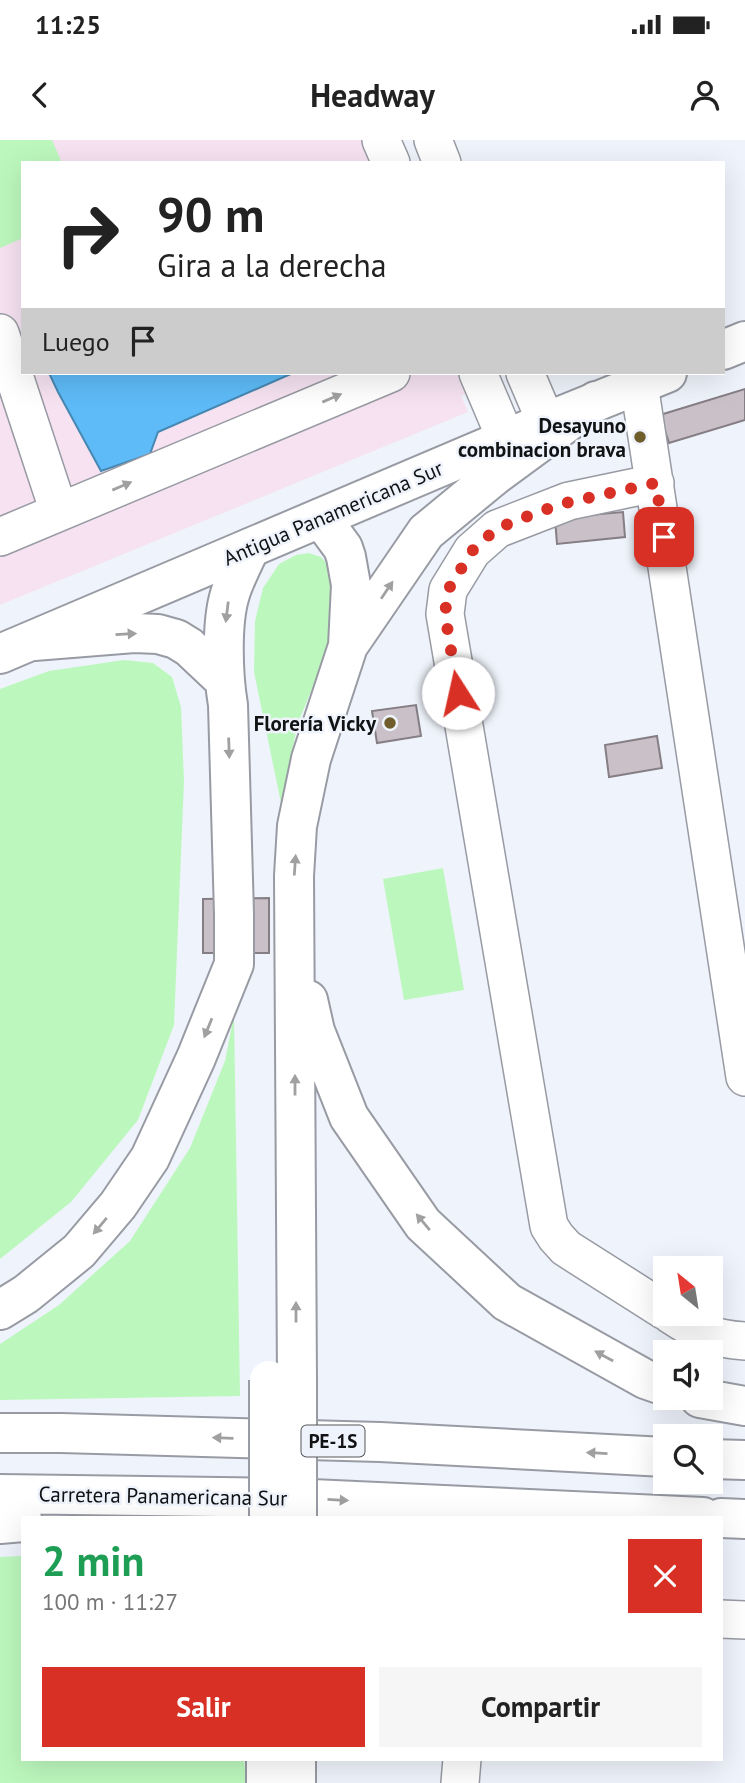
<!DOCTYPE html>
<html lang="es">
<meta charset="utf-8">
<style>
body{margin:0;font-family:"PT Sans",sans-serif;background:#f6f6f6;color:#222;height:100vh;display:flex;flex-direction:column;font-size:26px;white-space:nowrap}
*{box-sizing:border-box;margin:0}
p{font-size:23px;color:#767676}
.icon{flex:none;width:38px;height:38px;fill:none;stroke:currentColor;stroke-width:2;stroke-linecap:round;stroke-linejoin:round}
.map{position:relative;flex:1;overflow:hidden}
.sheet{position:absolute;left:21px;top:1376px;width:702px;height:245px;display:flex;flex-direction:column;background:#fff;border-radius:0px;box-shadow:0 7px 28px #0002}
.sheet>*{flex:none}
.banner{position:absolute;left:21px;top:21px;width:704px;height:214px;border-radius:0px;box-shadow:0 7px 28px #0002;background:#fff;color:#222;overflow:hidden}
.needle{width:46px;rotate:330deg}
.fabs{position:absolute;left:653px;top:1116px;display:grid;gap:14px}
.fabs a{display:grid;place-items:center;width:70px;height:70px;border-radius:0px;background:#fff;box-shadow:0 7px 28px #0002;font-size:35px}
.pin{position:absolute;display:grid;place-items:center;width:60px;height:60px;color:#fff;margin:-30px;border-radius:14px;box-shadow:0 4px 10px #0006}
.me{position:absolute;width:77px;margin:-38px;rotate:350deg;stroke-linejoin:round;filter:drop-shadow(0 0 5px #0008)}
.turn{display:flex;align-items:center;gap:24px;height:147px;padding:0 21px;font-size:32px}
.turn .icon{width:91px;height:91px;stroke-width:2.5}
.turn b{display:block;font-size:49px;line-height:60px}
.then{display:flex;align-items:center;height:66px;padding:0 21px;background:#0003;gap:14px;font-size:26px}
.round{display:grid;place-items:center;flex:none;width:74px;height:74px;border-radius:0px;background:#f6f6f6}
.head{display:flex;align-items:center;justify-content:space-between;height:119px;padding:0 21px}
h1{font-size:42px;font-weight:700;line-height:52px;color:#1e9e55}
.primary-button{display:flex;gap:14px;margin-top:auto;padding:14px 21px}
.primary-button a{flex:1;height:80px;border-radius:0px;background:#d93025;color:#fff;font-size:28px;font-weight:700;line-height:80px;text-align:center}
.primary-button a+a{background:#f6f6f6;color:#222}
.status{display:flex;justify-content:space-between;align-items:center;height:49px;padding:0 35px;background:#fff;direction:ltr}
.status svg{height:19px;fill:currentColor}
header{display:flex;justify-content:space-between;align-items:center;height:91px;padding:0 21px;background:#fff;font-size:32px;font-weight:700}
.map>svg:first-child{display:block}
</style>
<div class="status"><b>11:25</b><svg viewBox="0 0 49 12"><path d="M0 12V9h3v3zM5 12V6h3v6zM10 12V3h3v9zM15 12V0h3v12zM26 1h20v11H26zM47 4h2v5h-2z"/></svg></div>
<header><svg class="icon" aria-label="back" viewBox="0 0 24 24"><path d="M15 5l-7 7 7 7"/></svg>Headway<svg class="icon" aria-label="person" viewBox="0 0 24 24"><circle cx="12" cy="8" r="4"/><path d="M4 21q1-7 8-7t8 7"/></svg></header>
<div class="map">
<svg width="745" height="1643" viewBox="0 0 745 1643">
<rect width="100%" height="100%" fill="#eff3fb"/>
<!-- industrial -->
<path fill="#f6e2f1" d="M0 0H400L409 23H23V233H495L497 239 461 256 468 272 0 465Z"/>
<!-- green -->
<path fill="#bcf8bd" d="M0 0H52L62 23H23V98L0 108Z
M309 413 321 417 331 428 333 488 324 519 298 583 281 663 254 532 255 481 263 448 279 424 296 415Z
M124 520 153 523 172 537 181 567 184 641 174 885 138 980 71 1062 0 1119V549L49 531Z
M443 728 464 850 404 860 383 739Z
M234 875 240 1256 0 1260V1204L59 1165 130 1101 190 1008 225 921Z
M23 1416V1619H244L246 1643H0V1417Z"/>
<!-- water -->
<path fill="#5ebbf7" stroke="#4788b3" stroke-width="2" d="M49 233H293L158 292 150 314 101 331 58 252Z"/>
<!-- building -->
<path fill="#c9c1c7" stroke="#857e84" stroke-width="2" d="M745 249V280L669 303 660 275Z
M623 372 625 397 557 404 555 378Z
M416 565 421 596 377 603 372 571Z
M657 596 662 628 609 637 605 605Z
M269 758V813H203V759Z"/>
<g fill="none" stroke-linecap="round" stroke-linejoin="round">
<!-- minor casing -->
<g stroke="#989ba3" stroke-width="40">
<path id="minor" d="M381 0 391 23
M433 0 442 23
M0 193 59 372
M478 233 506 299
M525 233 546 282
M639 244 745 937
M655 343 569 361 497 389 472 411 448 450 445 474 549 1086 556 1097 566 1108 665 1171
M0 397 391 233
M670 1174C697 1192 712 1199 745 1201
M721 1479 745 1480
M460 1643 462 1619"/>
</g>
<!-- major casing -->
<g stroke="#989ba3" stroke-width="42">
<path id="major" d="M723 210 745 201
M0 514 546 282 667 233"/>
</g>
<!-- highway casing -->
<g stroke="#989ba3" stroke-width="42">
<path id="highway" d="M34 501 134 493 158 494 176 499 189 507 224 540
M348 506 426 392 494 336 596 261
M308 860 315 891 349 977 423 1084 507 1162 645 1239 665 1246
M0 1170 26 1154 79 1111 118 1065 150 1018 196 918 234 824V774L228 565C223 535 221 483 230 454 235 438 243 423 250 408
M297 1240 294 736 297 686 311 619 348 506 351 445 346 417 343 408 321 378
M700 1258 745 1266
M0 1293H61L380 1302 665 1317
M710 1319 745 1320
M0 1354 290 1358 703 1377
M721 1378 745 1379
M0 1384 23 1382
M266 1643V1619
M296 1643V1619"/>
</g>
<!-- minor -->
<use href="#minor" stroke="#fff" stroke-width="37"/>
<!-- major -->
<use href="#major" stroke="#fff" stroke-width="38"/>
<!-- highway -->
<use href="#highway" stroke="#fff" stroke-width="38"/>
<!-- highway-bridge casing -->
<g stroke="#989ba3" stroke-width="42" stroke-linecap="butt">
<path id="highway-bridge" d="M269 1240V1377
M297 1240V1377"/>
</g>
<!-- highway-bridge -->
<use href="#highway-bridge" stroke="#fff" stroke-width="38"/>
</g>
<!-- one-way arrows -->
<defs><path id="oneway-solid" d="M-6-.8H1V-3.2L6.5 0L1 3.2V.8H-6Z" transform="scale(1.75)"/></defs>
<g fill="#a0a0a1">
<use href="#oneway-solid" transform="translate(332 258) rotate(-23)"/>
<use href="#oneway-solid" transform="translate(122 346) rotate(-23)"/>
<use href="#oneway-solid" transform="translate(387 450) rotate(-56)"/>
<use href="#oneway-solid" transform="translate(227 472) rotate(97)"/>
<use href="#oneway-solid" transform="translate(126 494) rotate(-3)"/>
<use href="#oneway-solid" transform="translate(229 608) rotate(88)"/>
<use href="#oneway-solid" transform="translate(295 725) rotate(-86)"/>
<use href="#oneway-solid" transform="translate(208 888) rotate(112)"/>
<use href="#oneway-solid" transform="translate(295 945) rotate(-90)"/>
<use href="#oneway-solid" transform="translate(423 1082) rotate(-130)"/>
<use href="#oneway-solid" transform="translate(100 1086) rotate(130)"/>
<use href="#oneway-solid" transform="translate(296 1172) rotate(-90)"/>
<use href="#oneway-solid" transform="translate(604 1216) rotate(-151)"/>
<use href="#oneway-solid" transform="translate(223 1298) rotate(-178)"/>
<use href="#oneway-solid" transform="translate(597 1313) rotate(-177)"/>
<use href="#oneway-solid" transform="translate(338 1360) rotate(3)"/>
</g>
<g fill="none" stroke-linecap="round" stroke-linejoin="round">
<!-- route -->
<path stroke="#d93025" stroke-width="12" stroke-dasharray="0 21.6" d="M458 553 445 474 448 450 472 411 496 389 538 372 569 362 656 343 664 397"/>
</g>
<!-- markers -->
<g fill="#6f5e2c" stroke="#eff3fb" stroke-width="2.5">
<circle cx="640" cy="297" r="7"/>
<circle cx="390" cy="583" r="7"/>
</g>
<g text-anchor="middle" dominant-baseline="central" stroke-width="5" stroke-linejoin="round" paint-order="stroke">
<!-- shield labels -->
<rect fill="#eff3fb" stroke="#545659" stroke-width="2" x="301.5" y="1285.5" width="63" height="31" rx="5"/>
<g font-size="19" font-weight="bold" fill="#111214">
<text x="333" y="1301">PE-1S</text>
</g>
<!-- poi labels -->
<g font-size="21" font-weight="bold" fill="#111214" stroke="#eff3fb" text-anchor="end">
<text x="626" y="285">Desayuno<tspan x="626" dy="24">combinacion brava</tspan></text>
<text x="376" y="583">Florería Vicky</text>
</g>
<!-- street labels -->
<g font-size="21" fill="#111214" stroke="#eff3fb">
<text transform="translate(333 373) rotate(-23)">Antigua Panamericana Sur</text>
<text transform="translate(163 1356) rotate(1)">Carretera Panamericana Sur</text>
</g>
</g>
</svg>
<div class="fabs">
<a><svg class="needle" viewBox="-14 -14 28 28"><path d="M0-13l5 13h-10z" fill="#e53935"/><path d="M0 13l5-13h-10z" fill="#767676"/></svg></a>
<a><svg class="icon" aria-label="sound" viewBox="0 0 24 24"><path d="M4 9h4l5-4v14l-5-4H4zM17 9q2 3 0 6"/></svg></a>
<a><svg class="icon" aria-label="search" viewBox="0 0 24 24"><circle cx="10" cy="10" r="6"/><path d="M15 15l6 6"/></svg></a>
</div>
<div class="pin" style="left:664px;top:397px;background:#d93025"><svg class="icon" aria-label="arrive" viewBox="0 0 24 24"><path d="M6 21V4h12l-3 4 3 4H6"/></svg></div>
<svg class="me" style="left:458px;top:553px" viewBox="-20 -20 40 40"><circle r="19" fill="#fff"/><path d="M0-13L10 11 0 6-10 11z" fill="#d93025"/></svg>
<div class="banner">
<div class="turn"><svg class="icon" aria-label="right" viewBox="0 0 24 24"><path d="M7 20v-9h11M14 6l5 5-5 5"/></svg><div><b>90 m</b>Gira a la derecha</div></div>
<div class="then">Luego<svg class="icon" aria-label="arrive" viewBox="0 0 24 24"><path d="M6 21V4h12l-3 4 3 4H6"/></svg></div>
</div>
<section class="sheet">
<div class="head"><div><h1>2 min</h1><p>100 m · 11:27</p></div><a class="round" style="background:#d93025;color:#fff"><svg class="icon" aria-label="close" viewBox="0 0 24 24"><path d="M6 6l12 12M18 6L6 18"/></svg></a></div>
<div class="primary-button"><a>Salir</a><a>Compartir</a></div>
</section>
</div>
